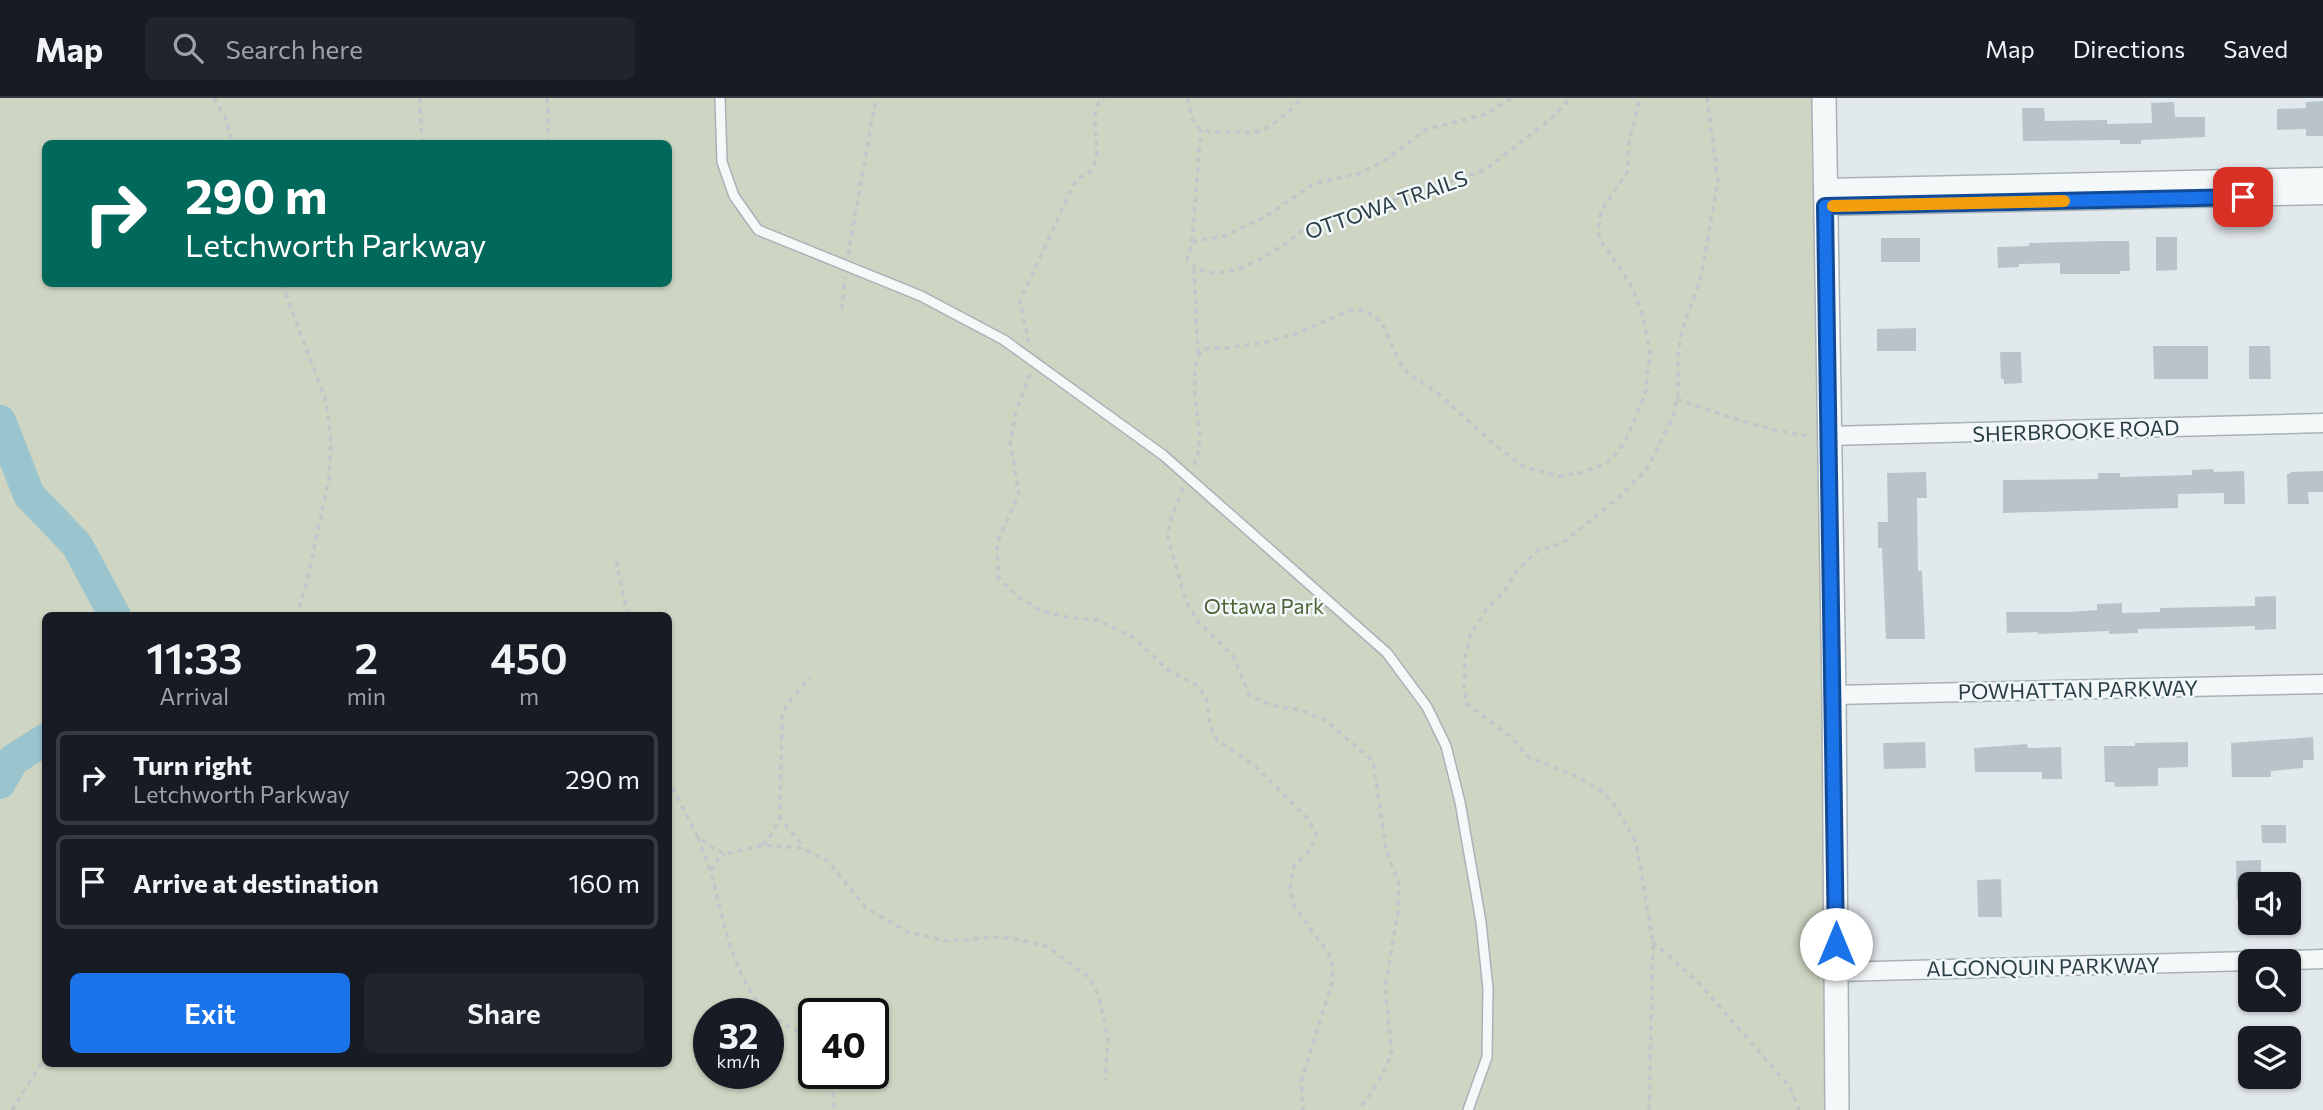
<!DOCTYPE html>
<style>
body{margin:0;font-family:Commissioner,sans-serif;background:#20242c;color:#f1f3f6;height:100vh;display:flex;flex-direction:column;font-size:26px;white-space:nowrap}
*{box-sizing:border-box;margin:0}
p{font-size:23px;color:#9ea1a6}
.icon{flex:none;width:38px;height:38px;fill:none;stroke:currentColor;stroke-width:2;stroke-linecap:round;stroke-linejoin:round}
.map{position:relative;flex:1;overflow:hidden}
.sheet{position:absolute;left:42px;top:514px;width:630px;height:455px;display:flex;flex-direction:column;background:#171b24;border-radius:10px;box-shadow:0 2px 5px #0004}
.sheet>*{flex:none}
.banner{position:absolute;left:42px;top:42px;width:630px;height:147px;border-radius:10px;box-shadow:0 2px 5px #0004;background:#00695c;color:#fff;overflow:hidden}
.tools{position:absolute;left:2238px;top:774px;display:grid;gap:14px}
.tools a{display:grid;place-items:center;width:63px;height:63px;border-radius:10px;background:#171b24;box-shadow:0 2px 5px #0004;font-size:35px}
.speed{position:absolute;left:693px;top:900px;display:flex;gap:14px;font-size:35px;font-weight:700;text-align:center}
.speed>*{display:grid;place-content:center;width:91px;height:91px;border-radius:50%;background:#171b24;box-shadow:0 2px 5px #0004;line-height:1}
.speed small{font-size:18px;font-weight:400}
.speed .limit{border:4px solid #111;border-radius:10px;background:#fff;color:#111}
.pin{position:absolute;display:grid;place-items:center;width:60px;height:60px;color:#fff;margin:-30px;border-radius:14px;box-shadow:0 4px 10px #0006}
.me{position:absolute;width:77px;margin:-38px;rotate:0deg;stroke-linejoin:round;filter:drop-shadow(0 0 5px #0008)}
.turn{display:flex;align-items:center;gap:24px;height:147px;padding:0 28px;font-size:32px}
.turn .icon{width:91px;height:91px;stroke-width:2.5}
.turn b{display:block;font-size:49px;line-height:60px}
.eta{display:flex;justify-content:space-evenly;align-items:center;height:119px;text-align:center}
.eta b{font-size:42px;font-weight:600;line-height:49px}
.action{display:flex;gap:14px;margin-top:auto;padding:14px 28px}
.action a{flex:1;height:80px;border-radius:10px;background:#1a73e8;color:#fff;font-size:28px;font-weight:600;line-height:80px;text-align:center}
.action a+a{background:#20242c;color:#f1f3f6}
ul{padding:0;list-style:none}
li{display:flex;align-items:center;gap:21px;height:94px;margin:0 14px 10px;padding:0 14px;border:4px solid #363941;border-radius:10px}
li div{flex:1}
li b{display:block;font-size:26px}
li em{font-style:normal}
header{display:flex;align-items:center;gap:42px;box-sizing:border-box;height:98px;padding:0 35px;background:#171b24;border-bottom:2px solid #363941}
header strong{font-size:33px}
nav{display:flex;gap:38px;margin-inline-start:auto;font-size:24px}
.search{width:490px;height:63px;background:#20242c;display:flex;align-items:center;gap:18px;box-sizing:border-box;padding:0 24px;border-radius:10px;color:#9ea1a6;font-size:26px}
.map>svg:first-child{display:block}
</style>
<header>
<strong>Map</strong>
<div class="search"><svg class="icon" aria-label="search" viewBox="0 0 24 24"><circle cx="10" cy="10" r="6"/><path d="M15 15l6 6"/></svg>Search here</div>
<nav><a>Map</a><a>Directions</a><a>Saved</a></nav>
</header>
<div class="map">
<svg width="2323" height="1012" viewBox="0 0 2323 1012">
<rect width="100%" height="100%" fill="#e2e9ec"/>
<!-- green -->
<path fill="#ced6c3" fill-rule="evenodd" d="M0 0H1812L1824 676 1826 1012H0ZM46 46H668V186H46ZM46 518H668V966H46ZM709 915H768V975H709ZM814 915H873V975H814Z"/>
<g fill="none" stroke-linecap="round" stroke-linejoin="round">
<!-- river -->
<path stroke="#9bc5ce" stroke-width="32" d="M0 323 29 397 77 447 115 518
M0 685 13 662 46 641"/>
</g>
<!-- building -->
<path fill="#b9c4ca" d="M2323 3V38H2306V31L2277 32V11L2306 10V4Z
M2174 4 2175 19H2205V39L2141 42V46H2120V42L2023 43 2022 10H2044L2045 23 2107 22V26L2152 25 2151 5Z
M2156 139H2177V172L2156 173Z
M1881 140H1920V164H1881Z
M2104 143H2129L2130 173H2120V176H2060V165L2019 166V169L1998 170 1997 149 2029 148V145Z
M1916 230V253H1877V231Z
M2153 248H2208V281H2154Z
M2249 248H2270L2271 281H2249Z
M2000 254H2021L2022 285 2004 286V281H2001Z
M2213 371 2214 374 2244 373 2245 406H2224V395L2178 396V410L2003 415V382L2098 381V375H2120V379L2192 377V372Z
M2323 373V394H2308L2309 406H2288L2287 376H2290V374Z
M1926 374 1927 400H1917L1918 473H1922L1925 541H1886L1882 450H1878V424H1888L1887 375Z
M2276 498V531L2255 532V528L2227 529 2138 531V535L2109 536V533L2038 536V534L2007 535 2006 514H2069L2097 512V506L2122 505V515L2160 514V510L2255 508V499Z
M2313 639 2314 662H2303V670L2271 673V679H2232L2231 645Z
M1925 644 1926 670 1884 671 1883 645Z
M2188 644V669L2158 670V688L2115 689 2114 684H2105L2104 648H2135V645Z
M2027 646 2028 650 2061 649 2062 681H2042V674H1975L1974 650Z
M2261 727H2286V745H2262Z
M2261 762V786H2250V800L2237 801 2236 763Z
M2001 781 2002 819H1978L1977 782Z"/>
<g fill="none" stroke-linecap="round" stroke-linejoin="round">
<!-- service casing -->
<g stroke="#a7b2b7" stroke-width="12">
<path id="service" d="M720 0 722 64 734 98 758 132 921 198 1004 242 1163 357 1387 555 1427 609 1446 648 1460 704 1481 824 1488 891 1487 959 1468 1012"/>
</g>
<!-- minor casing -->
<g stroke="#a7b2b7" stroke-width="21">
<path id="minor" d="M1825 90 2323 79
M1825 108 2323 97
M1829 338 2323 325
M1834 597 2323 586
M2263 863 2323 861
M1836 874 2250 863"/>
</g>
<!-- tertiary casing -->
<g stroke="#a7b2b7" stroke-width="26">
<path id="tertiary" d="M1824 0 1834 597 1837 1012"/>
</g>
<!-- path -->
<path stroke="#c0c7ca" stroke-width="3.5" stroke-dasharray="5 5" stroke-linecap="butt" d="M214 0 226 21 232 46
M420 0 422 46
M547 0 549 46
M1188 0 1191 19 1196 28 1205 33 1253 35 1269 29 1289 14 1301 0
M1511 0 1487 16 1425 32 1384 63 1358 76 1315 85 1265 119 1224 138 1192 144 1187 161C1213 197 1278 153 1303 132L1485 72 1553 19 1570 0
M1192 144 1201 31
M848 157 876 0
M1194 171 1198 255
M282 186 326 303 331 344 329 380 307 483 297 518
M842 211 845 179
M1029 245 1020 203 1069 96 1077 81 1090 74 1097 61 1095 17 1099 4 1104 0
M1030 276 1016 314 1010 343 1019 396 997 445 998 479 1018 499 1042 513 1071 520 1097 522 1133 539 1168 572 1198 588 1206 599 1210 629 1217 642 1254 667 1307 720 1316 735 1310 752 1294 768 1290 791 1294 808 1328 855 1333 871 1332 885 1301 983 1303 1012
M1677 301C1721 316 1763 332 1809 338
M1194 367C1198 358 1200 348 1200 339 1198 319 1187 264 1204 251L1227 250 1266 244 1295 236 1351 212H1364L1375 218 1384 229 1400 265 1408 275 1441 298 1495 347 1524 369 1559 378 1580 375 1603 367 1614 358 1625 344 1645 297 1650 254 1642 214 1631 187 1599 140V124L1602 112 1628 73 1629 45 1640 0
M1183 390 1169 426 1168 440 1186 504 1198 523 1234 559 1249 597 1270 607 1300 612 1325 622 1373 663 1386 751 1399 786 1398 814 1385 890 1392 956 1378 984 1359 1012
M616 463 628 518
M668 681 697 737 709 748 725 756 763 747 801 750 828 763 866 810 908 834 947 843 997 839 1016 841 1045 848 1055 854 1087 878 1094 888 1100 903 1108 941 1105 982
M779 718 804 750
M698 739C702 751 707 763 711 775 725 825 731 874 766 915
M763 747C772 737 778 728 780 715L782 619 787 606 810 579
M711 773 718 761 725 756
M1653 844 1697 883 1784 982 1792 993 1799 1012
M768 917 807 939 814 947
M827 975 833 996 834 1012
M12 1012 46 958
M1649 1012 1653 844 1636 744 1614 706 1602 693 1576 678 1528 659 1511 639 1467 606 1464 590 1465 558 1471 535 1489 508 1504 494 1517 473 1537 453 1563 445 1618 400 1647 371 1666 333 1674 315 1678 294V256L1681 236 1701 179 1718 83 1707 0"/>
<!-- service -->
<use href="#service" stroke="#f5f8f9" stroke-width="9"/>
<!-- minor -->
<use href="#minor" stroke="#f5f8f9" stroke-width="18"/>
<!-- tertiary -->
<use href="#tertiary" stroke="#f5f8f9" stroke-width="23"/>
</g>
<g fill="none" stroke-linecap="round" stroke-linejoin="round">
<!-- route casing -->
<g stroke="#114b97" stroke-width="18">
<path id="route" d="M1836 846 1825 108 2243 99"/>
</g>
<!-- route -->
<use href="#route" stroke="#1a73e8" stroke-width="12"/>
<!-- slow -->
<path stroke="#f59e0b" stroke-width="12" d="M1833 108 2064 103"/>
</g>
<g text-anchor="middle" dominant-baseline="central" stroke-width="5" stroke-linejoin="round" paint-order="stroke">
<!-- street labels -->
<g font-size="21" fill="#293d45" stroke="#f2f7f9">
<text transform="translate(1386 106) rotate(-19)">OTTOWA TRAILS</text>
<text transform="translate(2076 332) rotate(-2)">SHERBROOKE ROAD</text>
<text transform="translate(2078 591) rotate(-1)">POWHATTAN PARKWAY</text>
<text transform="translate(2043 868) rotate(-1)">ALGONQUIN PARKWAY</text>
</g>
<!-- park labels -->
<g font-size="21" fill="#4d6235" stroke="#f2f7f9">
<text x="1264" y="507">Ottawa Park</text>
</g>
</g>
</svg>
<div class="tools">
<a><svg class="icon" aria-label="sound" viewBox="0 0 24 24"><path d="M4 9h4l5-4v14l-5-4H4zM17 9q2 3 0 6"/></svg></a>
<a><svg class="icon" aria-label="search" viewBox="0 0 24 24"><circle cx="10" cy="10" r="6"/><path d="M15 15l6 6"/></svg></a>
<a><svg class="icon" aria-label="layers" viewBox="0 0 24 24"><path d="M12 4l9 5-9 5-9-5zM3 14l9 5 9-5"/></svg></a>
</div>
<div class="speed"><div>32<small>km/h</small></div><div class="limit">40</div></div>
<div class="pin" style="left:2243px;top:99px;background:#d93025"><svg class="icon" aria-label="arrive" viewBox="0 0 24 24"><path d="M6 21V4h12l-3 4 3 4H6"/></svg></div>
<svg class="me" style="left:1836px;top:846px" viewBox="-20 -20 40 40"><circle r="19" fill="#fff"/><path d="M0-13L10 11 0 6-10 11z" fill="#1a73e8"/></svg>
<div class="banner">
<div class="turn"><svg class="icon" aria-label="right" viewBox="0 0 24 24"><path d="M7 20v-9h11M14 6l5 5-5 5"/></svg><div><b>290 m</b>Letchworth Parkway</div></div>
</div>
<section class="sheet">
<div class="eta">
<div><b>11:33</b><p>Arrival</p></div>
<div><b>2</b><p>min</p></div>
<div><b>450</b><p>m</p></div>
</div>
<ul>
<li><svg class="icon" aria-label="right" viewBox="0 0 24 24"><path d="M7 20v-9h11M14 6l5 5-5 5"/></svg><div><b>Turn right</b><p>Letchworth Parkway</p></div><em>290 m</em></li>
<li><svg class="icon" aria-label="arrive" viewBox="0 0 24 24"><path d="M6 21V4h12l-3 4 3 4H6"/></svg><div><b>Arrive at destination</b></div><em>160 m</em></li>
</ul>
<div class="action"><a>Exit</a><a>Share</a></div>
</section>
</div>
